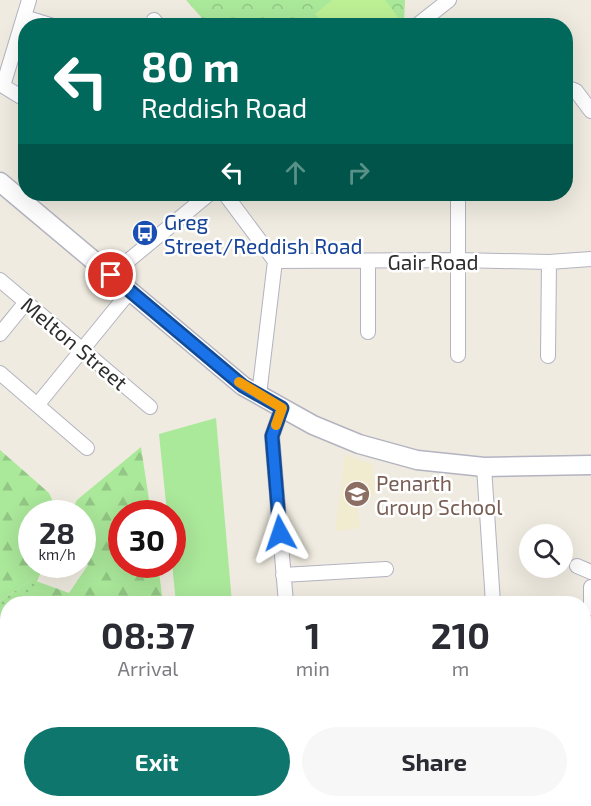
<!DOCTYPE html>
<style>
body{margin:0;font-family:"Exo 2",sans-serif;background:#f7f7f7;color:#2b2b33;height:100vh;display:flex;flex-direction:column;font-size:22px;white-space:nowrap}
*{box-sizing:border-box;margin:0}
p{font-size:20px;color:#7c7c81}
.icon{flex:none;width:33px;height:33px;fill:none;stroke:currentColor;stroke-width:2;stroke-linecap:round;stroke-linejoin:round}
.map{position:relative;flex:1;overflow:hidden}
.panel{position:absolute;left:0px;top:596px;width:591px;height:212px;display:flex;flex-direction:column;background:#fff;border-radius:24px 24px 0 0;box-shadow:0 6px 24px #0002}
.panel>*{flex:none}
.hud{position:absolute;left:18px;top:18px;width:555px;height:183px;border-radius:24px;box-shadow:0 6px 24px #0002;background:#00695c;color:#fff;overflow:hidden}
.buttons{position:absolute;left:519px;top:524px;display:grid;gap:12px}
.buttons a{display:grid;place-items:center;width:54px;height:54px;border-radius:50%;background:#fff;box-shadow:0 6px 24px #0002;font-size:30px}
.speed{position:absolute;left:18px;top:500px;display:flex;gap:12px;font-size:30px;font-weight:700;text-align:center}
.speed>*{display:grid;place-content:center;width:78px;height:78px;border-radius:50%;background:#fff;box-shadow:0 6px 24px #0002;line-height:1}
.speed small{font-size:15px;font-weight:400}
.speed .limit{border:9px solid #d22;background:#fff;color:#111}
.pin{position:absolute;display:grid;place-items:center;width:51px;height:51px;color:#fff;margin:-26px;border:3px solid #fff;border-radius:50%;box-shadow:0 2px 6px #0007}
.me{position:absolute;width:66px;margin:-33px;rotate:355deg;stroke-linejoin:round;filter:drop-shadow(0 0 4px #0008)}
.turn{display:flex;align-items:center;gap:21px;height:126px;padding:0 24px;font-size:27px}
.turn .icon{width:78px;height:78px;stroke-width:2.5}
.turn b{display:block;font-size:42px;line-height:51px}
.lanes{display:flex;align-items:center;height:57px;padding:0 24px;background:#0003;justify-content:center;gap:30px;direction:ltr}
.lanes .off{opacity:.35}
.eta{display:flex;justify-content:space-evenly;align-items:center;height:102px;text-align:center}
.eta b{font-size:36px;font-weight:700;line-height:42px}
.cta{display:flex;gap:12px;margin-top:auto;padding:12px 24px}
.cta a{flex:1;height:69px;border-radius:36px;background:#0f766e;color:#fff;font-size:24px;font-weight:700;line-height:69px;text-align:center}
.cta a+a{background:#f7f7f7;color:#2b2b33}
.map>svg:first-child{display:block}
</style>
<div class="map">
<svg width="591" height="806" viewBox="0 0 591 806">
<defs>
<pattern id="grass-dots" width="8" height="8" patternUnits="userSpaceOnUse" patternTransform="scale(1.5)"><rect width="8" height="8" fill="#aae89a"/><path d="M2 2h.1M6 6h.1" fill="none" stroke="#93c785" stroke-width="1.8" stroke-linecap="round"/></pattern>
<pattern id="forest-firs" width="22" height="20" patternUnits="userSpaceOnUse" patternTransform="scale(1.5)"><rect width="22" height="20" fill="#aae89a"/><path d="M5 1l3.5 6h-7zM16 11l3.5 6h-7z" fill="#93c785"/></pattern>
<pattern id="cemetery-stones" width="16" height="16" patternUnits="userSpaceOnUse" patternTransform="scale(1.5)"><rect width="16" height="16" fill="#c2dab6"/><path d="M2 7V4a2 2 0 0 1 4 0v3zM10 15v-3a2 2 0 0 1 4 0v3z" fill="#a7bb9d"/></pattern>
<pattern id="park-crowns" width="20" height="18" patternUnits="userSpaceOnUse" patternTransform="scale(1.5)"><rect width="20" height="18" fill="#aae89a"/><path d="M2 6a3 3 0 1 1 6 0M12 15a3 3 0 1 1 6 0" fill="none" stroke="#93c785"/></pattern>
</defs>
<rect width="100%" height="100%" fill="#efebe0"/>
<!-- education -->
<path fill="#f1ebcf" d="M345 455 372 464 376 492 372 496V499L356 501 360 528 335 531Z"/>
<!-- grass -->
<path fill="url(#grass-dots)" d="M40 574 28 603H8V674L0 734V601Z"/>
<!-- forest -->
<path fill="url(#forest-firs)" d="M141 447 151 513H122V564H158L163 603H28L36 581 69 593 88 565 83 554 82 513H71L77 500Z
M0 450 49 493 58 513H32V564H45L40 574 0 601Z
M7 674 8 800H193L196 806H2L0 734Z"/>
<!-- cemetery -->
<path fill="url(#cemetery-stones)" d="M591 756V806H552L553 800H584V760Z"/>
<!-- park -->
<path fill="url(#park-crowns)" d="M186 0H405L404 21 399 26 208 25Z"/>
<!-- garden -->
<path fill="#aae89a" d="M216 418 232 603H176L172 564V513H167L159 434Z"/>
<!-- pitch -->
<path fill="#bdf095" d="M332 0H385L400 20 393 25H325L315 14Z"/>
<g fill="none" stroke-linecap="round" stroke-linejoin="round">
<!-- minor casing -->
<g stroke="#b3b3c1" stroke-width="16">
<path id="minor" d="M24 17 53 26
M154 20 159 26
M416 26 449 0
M566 87 576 91 591 111
M26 100 3 86 29 0
M225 194 275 261 259 395
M458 194V355
M275 261 458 260 549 262 591 259
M111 275 209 194
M0 280 150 407
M368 332V261
M0 334 26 302
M548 356 549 262
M0 373 87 448
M38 404 130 291
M282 408 272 436 286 603
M484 467 493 603
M577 566 591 572
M283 575 386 569
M591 587V608
M584 665 591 664
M304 800V806"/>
</g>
<!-- secondary casing -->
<g stroke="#b3b3c1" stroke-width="21">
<path id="secondary" d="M0 182 243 386 313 425 359 444 417 460 484 467 591 465"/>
</g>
<!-- minor -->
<use href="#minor" stroke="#fff" stroke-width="14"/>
<!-- secondary -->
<use href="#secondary" stroke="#fff" stroke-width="18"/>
</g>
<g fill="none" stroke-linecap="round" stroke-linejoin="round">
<!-- route casing -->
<g stroke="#114b97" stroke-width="15">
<path id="route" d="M111 275 243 386 282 408 272 436 280 533"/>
</g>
<!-- route -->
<use href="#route" stroke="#1a73e8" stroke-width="10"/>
<!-- slow -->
<path stroke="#f59e0b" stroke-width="10" d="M239 382 282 408 276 425"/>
</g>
<!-- icons -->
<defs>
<g id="bus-disc" transform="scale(1.35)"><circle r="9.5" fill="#1a4fb4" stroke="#fff"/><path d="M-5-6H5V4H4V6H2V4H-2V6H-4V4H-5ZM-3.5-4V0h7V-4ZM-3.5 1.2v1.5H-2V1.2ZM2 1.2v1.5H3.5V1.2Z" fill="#fff"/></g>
<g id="school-disc" transform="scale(1.35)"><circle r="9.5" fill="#8d6e63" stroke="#fff"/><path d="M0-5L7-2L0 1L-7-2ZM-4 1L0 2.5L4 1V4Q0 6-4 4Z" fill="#fff"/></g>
</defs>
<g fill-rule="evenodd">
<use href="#bus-disc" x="145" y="233"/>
<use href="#school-disc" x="357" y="494"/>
</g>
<g text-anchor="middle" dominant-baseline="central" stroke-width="5" stroke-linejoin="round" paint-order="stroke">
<!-- transit labels -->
<g font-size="21" fill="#164399" stroke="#fff" text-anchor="start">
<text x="164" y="221">Greg<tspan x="164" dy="24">Street/Reddish Road</tspan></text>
</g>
<!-- street labels -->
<g font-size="21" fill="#2d2d2d" stroke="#fff">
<text x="433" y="261">Gair Road</text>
<text transform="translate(75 343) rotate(40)">Melton Street</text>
</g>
<!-- education labels -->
<g font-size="21" fill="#785e54" stroke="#fff" text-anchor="start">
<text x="376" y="482">Penarth<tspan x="376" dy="24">Group School</tspan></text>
</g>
</g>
</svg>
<div class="buttons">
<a><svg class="icon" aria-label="search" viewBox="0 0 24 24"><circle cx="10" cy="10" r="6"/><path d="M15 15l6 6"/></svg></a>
</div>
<div class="speed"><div>28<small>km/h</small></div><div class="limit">30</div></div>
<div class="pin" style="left:111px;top:275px;background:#d93025"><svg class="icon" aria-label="arrive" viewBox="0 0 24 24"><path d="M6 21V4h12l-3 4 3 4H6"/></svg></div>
<svg class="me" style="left:280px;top:533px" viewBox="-20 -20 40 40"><path d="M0-17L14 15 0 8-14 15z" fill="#1a73e8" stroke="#fff" stroke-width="4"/></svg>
<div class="hud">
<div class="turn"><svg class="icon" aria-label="left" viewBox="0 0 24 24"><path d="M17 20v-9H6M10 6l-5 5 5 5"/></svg><div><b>80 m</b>Reddish Road</div></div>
<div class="lanes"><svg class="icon" aria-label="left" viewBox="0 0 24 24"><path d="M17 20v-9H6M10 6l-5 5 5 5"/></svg><svg class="icon off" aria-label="ahead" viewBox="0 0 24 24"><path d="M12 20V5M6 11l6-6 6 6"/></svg><svg class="icon off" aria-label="right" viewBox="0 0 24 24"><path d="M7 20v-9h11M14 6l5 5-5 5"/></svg></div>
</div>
<section class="panel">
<div class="eta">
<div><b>08:37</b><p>Arrival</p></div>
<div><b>1</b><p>min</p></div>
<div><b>210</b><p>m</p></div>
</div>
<div class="cta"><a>Exit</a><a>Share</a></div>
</section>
</div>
